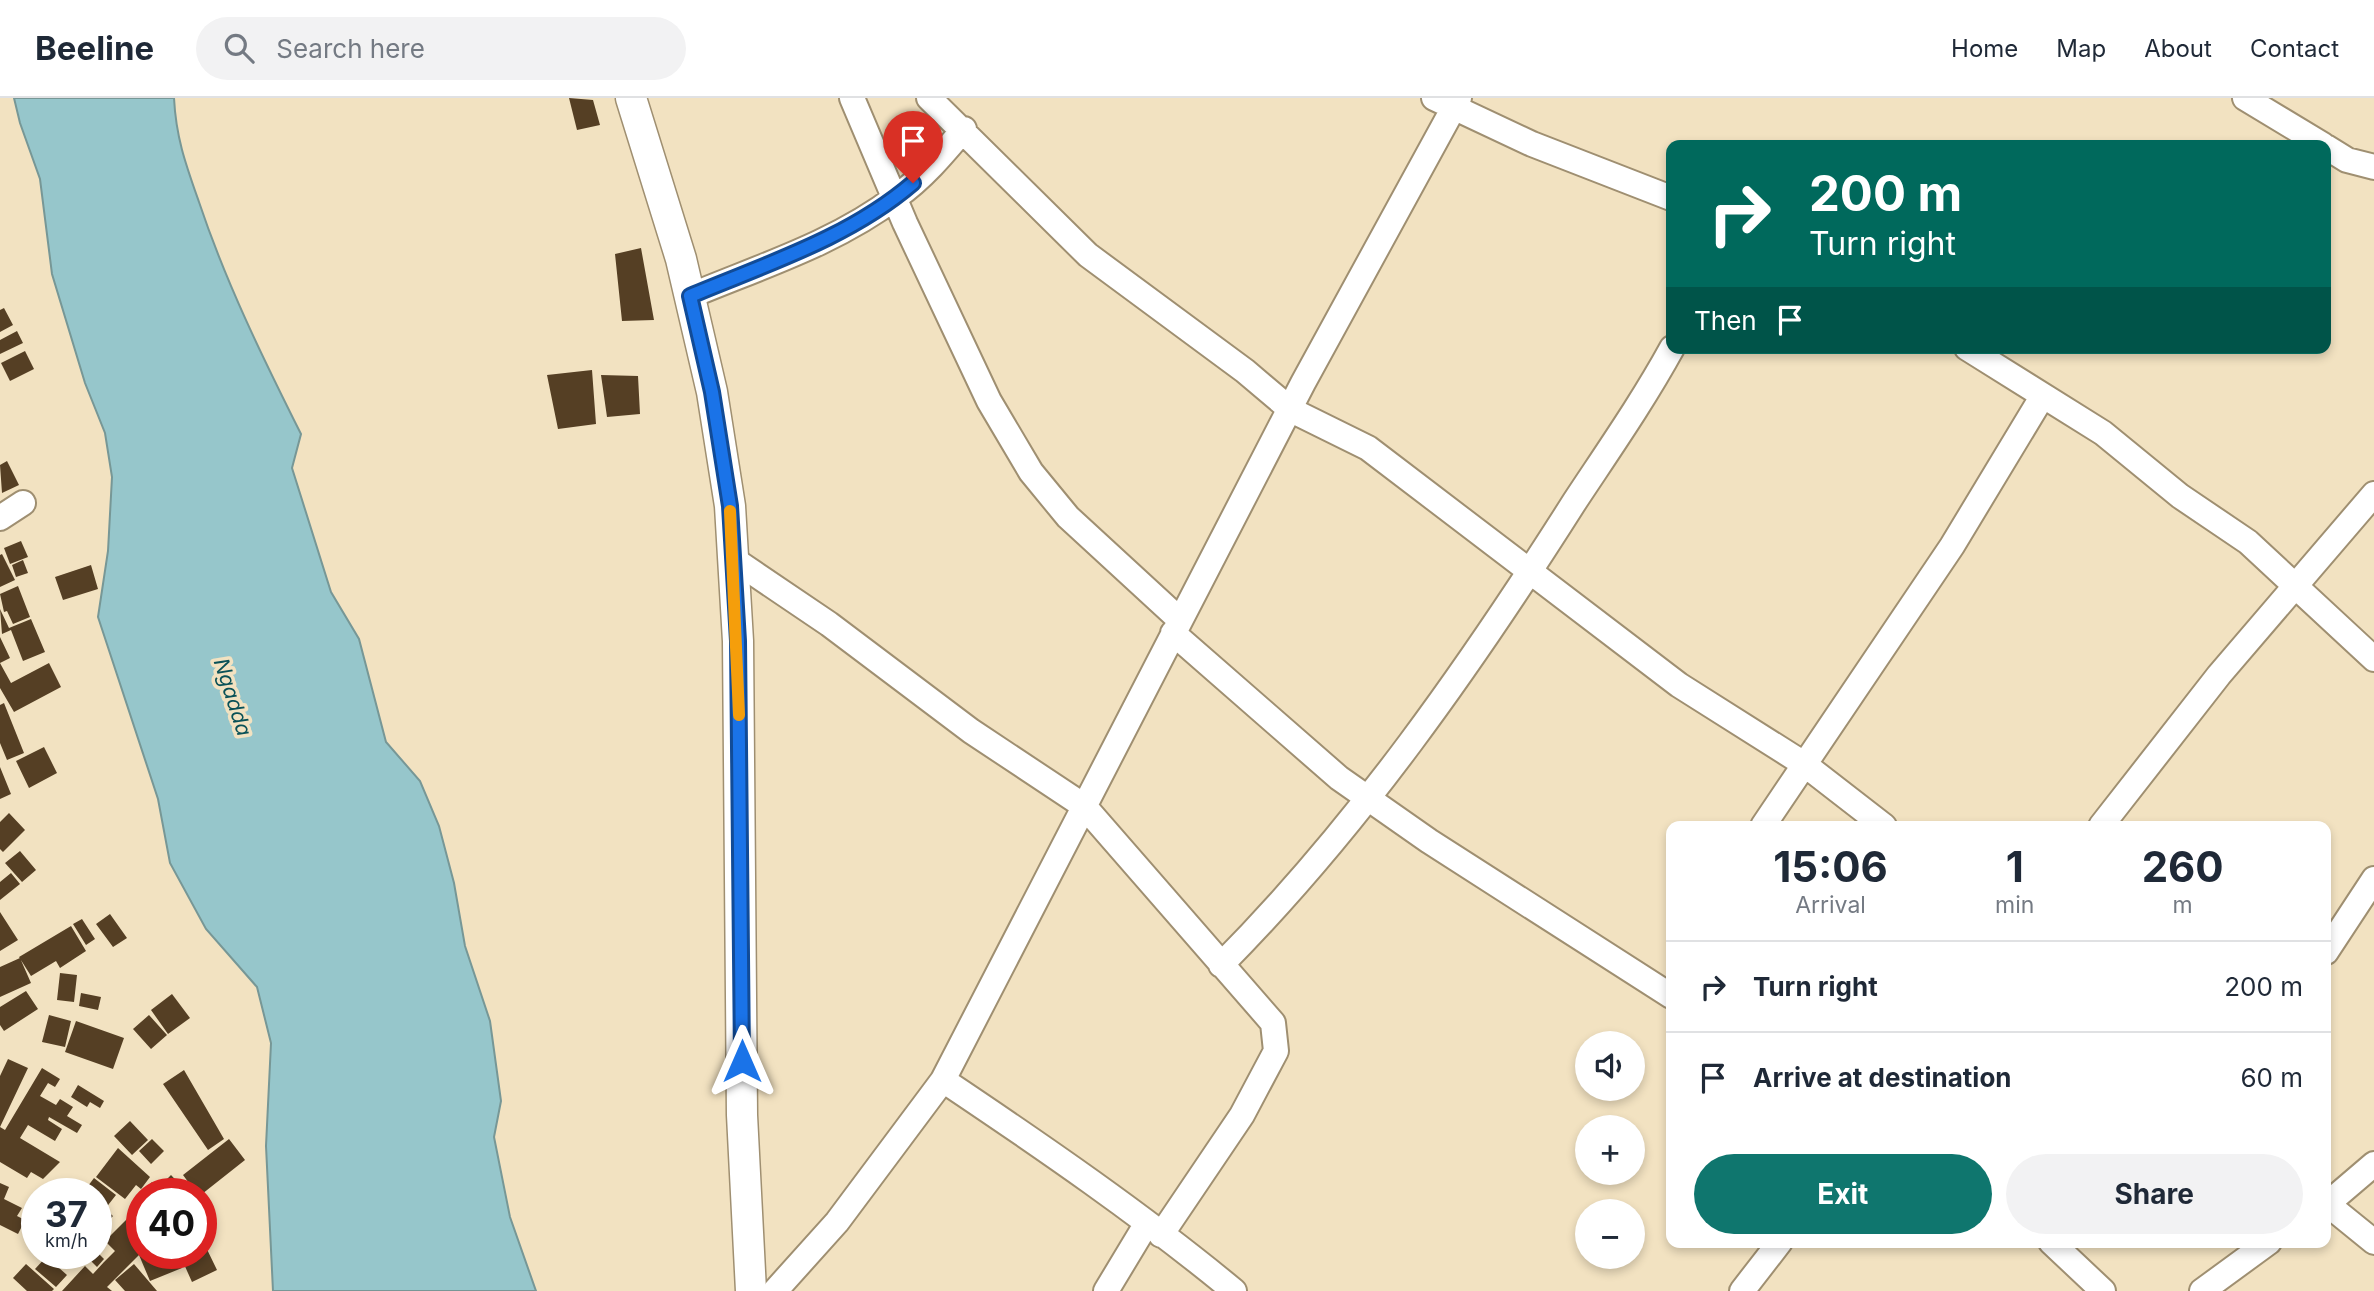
<!DOCTYPE html>
<meta charset="utf-8">
<style>
body{margin:0;font-family:Inter,sans-serif;background:#f2f2f3;color:#1f2937;height:100vh;display:flex;flex-direction:column;font-size:26px;white-space:nowrap}
*{box-sizing:border-box;margin:0}
p{font-size:23px;color:#747a83}
.icon{flex:none;width:38px;height:38px;fill:none;stroke:currentColor;stroke-width:2;stroke-linecap:round;stroke-linejoin:round}
.map{position:relative;flex:1;overflow:hidden}
.drawer{position:absolute;left:1666px;top:723px;width:665px;height:427px;display:flex;flex-direction:column;background:#fff;border-radius:14px;box-shadow:0 4px 10px #0003}
.drawer>*{flex:none}
.banner{position:absolute;left:1666px;top:42px;width:665px;height:214px;border-radius:14px;box-shadow:0 4px 10px #0003;background:#00695c;color:#fff;overflow:hidden}
.tools{position:absolute;left:1575px;top:933px;display:grid;gap:14px}
.tools a{display:grid;place-items:center;width:70px;height:70px;border-radius:50%;background:#fff;box-shadow:0 4px 10px #0003;font-size:35px}
.speed{position:absolute;left:21px;top:1080px;display:flex;gap:14px;font-size:35px;font-weight:700;text-align:center}
.speed>*{display:grid;place-content:center;width:91px;height:91px;border-radius:50%;background:#fff;box-shadow:0 4px 10px #0003;line-height:1}
.speed small{font-size:18px;font-weight:400}
.speed .limit{border:10px solid #d22;background:#fff;color:#111}
.pin{position:absolute;display:grid;place-items:center;width:60px;height:60px;color:#fff;margin:-72px -30px;border-radius:50% 50% 50% 0;rotate:-45deg;box-shadow:0 0 7px #0007}
.pin .icon{rotate:45deg}
.me{position:absolute;width:77px;margin:-38px;rotate:0deg;stroke-linejoin:round;filter:drop-shadow(0 0 5px #0008)}
.turn{display:flex;align-items:center;gap:24px;height:147px;padding:0 28px;font-size:32px}
.turn .icon{width:91px;height:91px;stroke-width:2.5}
.turn b{display:block;font-size:49px;line-height:60px}
.then{display:flex;align-items:center;height:66px;padding:0 28px;background:#0003;gap:14px;font-size:26px}
.eta{display:flex;justify-content:space-evenly;align-items:center;height:119px;text-align:center}
.eta b{font-size:42px;font-weight:700;line-height:49px}
.cta{display:flex;gap:14px;margin-top:auto;padding:14px 28px}
.cta a{flex:1;height:80px;border-radius:42px;background:#0f766e;color:#fff;font-size:28px;font-weight:700;line-height:80px;text-align:center}
.cta a+a{background:#f2f2f3;color:#1f2937}
ul{padding:0;list-style:none}
li{display:flex;align-items:center;gap:21px;height:91px;padding:0 28px;border-top:2px solid #e0e1e3}
li div{flex:1}
li b{display:block;font-size:26px}
li em{font-style:normal}
header{display:flex;align-items:center;gap:42px;box-sizing:border-box;height:98px;padding:0 35px;background:#fff;border-bottom:2px solid #e0e1e3}
header strong{font-size:33px}
nav{display:flex;gap:38px;margin-inline-start:auto;font-size:24px}
.search{width:490px;height:63px;background:#f2f2f3;display:flex;align-items:center;gap:18px;box-sizing:border-box;padding:0 24px;border-radius:38px;color:#747a83;font-size:26px}
.map>svg:first-child{display:block}
</style>
<header>
<strong>Beeline</strong>
<div class="search"><svg class="icon" aria-label="search" viewBox="0 0 24 24"><circle cx="10" cy="10" r="6"/><path d="M15 15l6 6"/></svg>Search here</div>
<nav><a>Home</a><a>Map</a><a>About</a><a>Contact</a></nav>
</header>
<div class="map">
<svg width="2374" height="1193" viewBox="0 0 2374 1193">
<rect width="100%" height="100%" fill="#f2e2c1"/>
<!-- water -->
<path fill="#96c6cb" stroke="#779796" stroke-width="2" d="M14 0H174C176 40 186 67 199 104 226 185 263 260 301 336L292 370 331 494 359 541 386 644 420 683 439 728 454 785 465 848 490 923 501 1003 494 1039 510 1119 536 1193H273L266 1048 271 945 257 889 206 831 170 765 158 701 98 519 108 453 112 379 105 335 85 285 52 176 40 81 20 25Z"/>
<!-- building -->
<path fill="#553f24" d="M569 0 593 2 600 27 577 32Z
M641 150 654 222 622 223 615 156Z
M4 210 13 227 0 234V212Z
M17 233 23 245 0 256V242Z
M25 253 34 271 10 283 1 265Z
M592 272 596 326 558 331 547 277Z
M601 277 638 278 640 316 607 319Z
M7 363 19 387 2 395 0 367Z
M21 443 28 459 10 466 4 450Z
M2 456 15 482 0 489V457Z
M23 462 28 475 16 479 12 467Z
M91 467 98 491 63 502 55 479Z
M18 488 30 519 13 526 7 513 4 514 0 496Z
M0 511 9 530 31 521 45 554 23 563 11 532 2 536Z
M0 539 10 560 0 565 11 585 49 565 61 589 14 614 0 590Z
M4 605 24 655 7 662 0 645V607Z
M44 649 57 675 29 690 16 663Z
M0 669 11 696 0 701Z
M9 715 25 732 3 754 0 751V724Z
M20 753 36 772 22 784 5 765Z
M11 775 20 786 0 802V784Z
M0 814 18 842 0 853Z
M110 816 127 840 113 849 96 826Z
M82 821 95 841 86 847 73 826Z
M71 828 86 853 60 870 56 863 31 878 19 859Z
M20 860 31 885 0 899V869Z
M60 875 77 877 74 904 57 902Z
M26 893 38 911 4 933 0 927V909Z
M81 895 101 899 98 912 79 908Z
M172 896 190 920 168 936 151 912Z
M49 917 71 923 65 949 42 944Z
M149 917 167 937 151 951 133 931Z
M76 923 124 940 113 971 65 954Z
M8 961 28 970 0 1029 5 1032 42 970 60 981 55 989 48 985 40 998 56 1007 60 1001 73 1009 67 1018 82 1027 77 1035 49 1019 48 1022 62 1031 55 1043 28 1027 20 1040 60 1064 43 1081 31 1074 27 1080 0 1064V978Z
M184 972 224 1041 208 1052 163 986Z
M78 987 104 1003 100 1010 90 1004 87 1009 71 999Z
M130 1023 148 1042 132 1057 114 1038Z
M152 1041 164 1053 151 1066 139 1053Z
M229 1041 245 1062 202 1096H197L183 1077Z
M118 1050 150 1079 141 1091 136 1087 125 1101 96 1079Z
M171 1077 189 1096H142V1105L137 1100 152 1084 158 1090Z
M94 1080 116 1097 105 1111 113 1118 98 1135 96 1096H82Z
M0 1085 9 1089 4 1101 22 1110 17 1118 25 1122 18 1136 0 1127Z
M142 1106V1156L176 1155 182 1170 150 1183 139 1157 107 1189 112 1193H62L85 1168 93 1176 104 1164 115 1153 105 1143Z
M201 1139 217 1172 192 1184 179 1155H201Z
M96 1153 104 1161 97 1169 89 1161Z
M45 1155H72L58 1169 67 1177 56 1189 35 1171 47 1158 53 1163Z
M26 1166 54 1191 52 1193H27L13 1180Z
M134 1166 157 1193H125L115 1182Z"/>
<g fill="none" stroke-linecap="round" stroke-linejoin="round">
<!-- minor casing -->
<g stroke="#9f8f71" stroke-width="28">
<path id="minor" d="M852 0 905 125 989 303 1031 374 1068 419 1180 522
M929 0 1088 157 1245 273 1291 312 1368 350 1679 587 1804 666 1884 728
M1434 0 1532 46 1671 100
M2245 0 2323 47
M2326 49 2347 62 2374 69
M690 198C759 169 836 145 896 99 923 80 943 56 964 31
M1967 250 2103 335 2180 398 2248 444 2374 561
M0 420 23 405
M733 461 829 526 971 633 1084 708 1273 925 1276 953 1242 1017 1161 1137
M1173 535 1339 680 1429 743 1671 898
M1763 728 1952 448 2042 299
M2101 728 2219 577 2374 396
M2326 854 2374 781
M1221 867C1358 729 1471 567 1575 403 1608 353 1643 303 1672 250
M943 982C1043 1049 1142 1117 1234 1193
M2326 1105 2374 1144
M2326 1107 2374 1066
M2051 1144 2103 1193
M775 1193 837 1124 943 982 1303 285 1459 0
M1106 1193 1147 1125
M1742 1193 1780 1144
M2202 1193 2269 1144"/>
</g>
<!-- tertiary casing -->
<g stroke="#9f8f71" stroke-width="33">
<path id="tertiary" d="M631 0 681 161 712 294 730 408 738 543 742 1017 751 1193"/>
</g>
<!-- minor -->
<use href="#minor" stroke="#fff" stroke-width="24"/>
<!-- tertiary -->
<use href="#tertiary" stroke="#fff" stroke-width="30"/>
</g>
<g fill="none" stroke-linecap="round" stroke-linejoin="round">
<!-- route casing -->
<g stroke="#114b97" stroke-width="18">
<path id="route" d="M742 963 738 543 730 408 712 294 690 198C766 166 849 140 913 85"/>
</g>
<!-- route -->
<use href="#route" stroke="#1a73e8" stroke-width="12"/>
<!-- slow -->
<path stroke="#f59e0b" stroke-width="12" d="M730 413 739 617"/>
</g>
<g text-anchor="middle" dominant-baseline="central" stroke-width="7" stroke-linejoin="round" paint-order="stroke">
<!-- water labels -->
<g font-size="21" font-style="italic" fill="#095157" stroke="#f2e2c1">
<text transform="translate(233 599) rotate(72)">Ngadda</text>
</g>
</g>
</svg>
<div class="tools">
<a><svg class="icon" aria-label="sound" viewBox="0 0 24 24"><path d="M4 9h4l5-4v14l-5-4H4zM17 9q2 3 0 6"/></svg></a>
<a>+</a>
<a>−</a>
</div>
<div class="speed"><div>37<small>km/h</small></div><div class="limit">40</div></div>
<div class="pin" style="left:913px;top:85px;background:#d93025"><svg class="icon" aria-label="arrive" viewBox="0 0 24 24"><path d="M6 21V4h12l-3 4 3 4H6"/></svg></div>
<svg class="me" style="left:742px;top:963px" viewBox="-20 -20 40 40"><path d="M0-17L14 15 0 8-14 15z" fill="#1a73e8" stroke="#fff" stroke-width="4"/></svg>
<div class="banner">
<div class="turn"><svg class="icon" aria-label="right" viewBox="0 0 24 24"><path d="M7 20v-9h11M14 6l5 5-5 5"/></svg><div><b>200 m</b>Turn right</div></div>
<div class="then">Then<svg class="icon" aria-label="arrive" viewBox="0 0 24 24"><path d="M6 21V4h12l-3 4 3 4H6"/></svg></div>
</div>
<section class="drawer">
<div class="eta">
<div><b>15:06</b><p>Arrival</p></div>
<div><b>1</b><p>min</p></div>
<div><b>260</b><p>m</p></div>
</div>
<ul>
<li><svg class="icon" aria-label="right" viewBox="0 0 24 24"><path d="M7 20v-9h11M14 6l5 5-5 5"/></svg><div><b>Turn right</b></div><em>200 m</em></li>
<li><svg class="icon" aria-label="arrive" viewBox="0 0 24 24"><path d="M6 21V4h12l-3 4 3 4H6"/></svg><div><b>Arrive at destination</b></div><em>60 m</em></li>
</ul>
<div class="cta"><a>Exit</a><a>Share</a></div>
</section>
</div>
